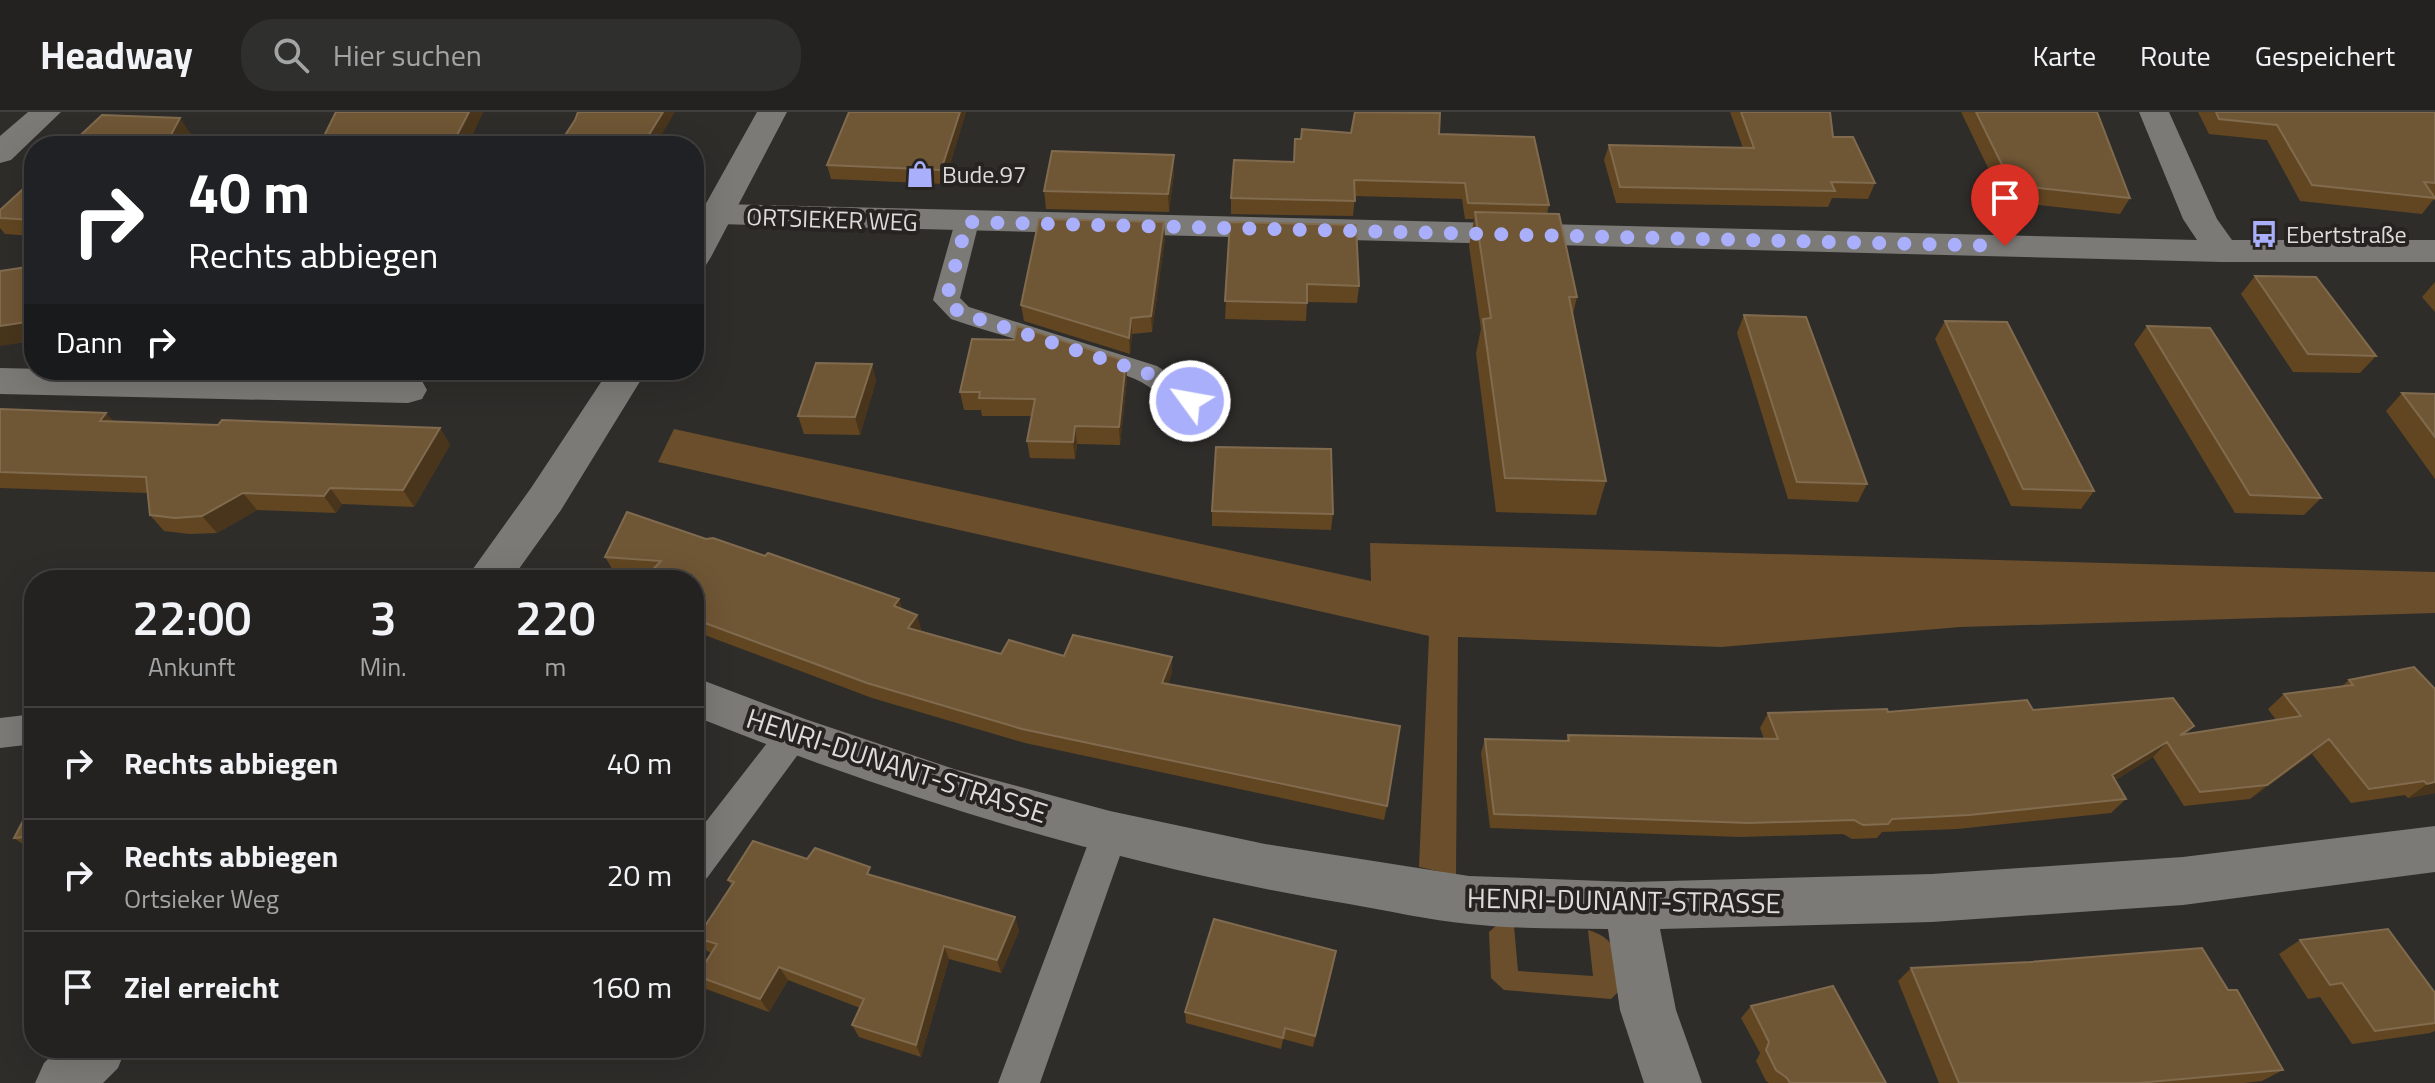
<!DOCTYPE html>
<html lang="de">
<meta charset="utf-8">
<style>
body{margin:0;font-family:"Titillium Web",sans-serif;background:#2f2f2d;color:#f1f3f6;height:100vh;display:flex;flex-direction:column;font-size:30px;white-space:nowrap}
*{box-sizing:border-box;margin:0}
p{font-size:26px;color:#a3a4a5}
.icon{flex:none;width:44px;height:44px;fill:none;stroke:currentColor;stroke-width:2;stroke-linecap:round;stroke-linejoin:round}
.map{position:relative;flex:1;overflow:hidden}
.sheet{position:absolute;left:24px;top:458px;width:680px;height:488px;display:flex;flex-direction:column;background:#232220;border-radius:32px;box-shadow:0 8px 32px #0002,0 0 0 2px #403f3e}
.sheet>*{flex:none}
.top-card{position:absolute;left:24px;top:24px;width:680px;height:244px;border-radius:32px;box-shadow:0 8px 32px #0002,0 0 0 2px #403f3e;background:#202124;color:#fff;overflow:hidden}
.pin{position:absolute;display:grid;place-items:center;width:68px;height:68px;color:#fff;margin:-82px -34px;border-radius:50% 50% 50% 0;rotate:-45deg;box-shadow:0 0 8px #0007}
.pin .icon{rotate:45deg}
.me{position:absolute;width:88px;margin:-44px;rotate:302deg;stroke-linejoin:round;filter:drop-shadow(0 0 6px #0008)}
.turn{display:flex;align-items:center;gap:28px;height:168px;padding:0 32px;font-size:36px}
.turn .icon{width:104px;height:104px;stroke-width:2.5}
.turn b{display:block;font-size:56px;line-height:68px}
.then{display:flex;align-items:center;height:76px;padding:0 32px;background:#0003;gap:16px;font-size:30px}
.eta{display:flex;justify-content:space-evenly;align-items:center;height:136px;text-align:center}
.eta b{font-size:48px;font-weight:600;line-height:56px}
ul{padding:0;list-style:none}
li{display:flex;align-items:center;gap:24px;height:112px;padding:0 32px;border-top:2px solid #403f3e}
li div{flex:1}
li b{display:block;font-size:30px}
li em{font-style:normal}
header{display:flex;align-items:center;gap:48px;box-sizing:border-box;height:112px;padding:0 40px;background:#232220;border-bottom:2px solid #403f3e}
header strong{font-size:38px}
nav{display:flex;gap:44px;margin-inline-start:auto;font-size:28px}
.search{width:560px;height:72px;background:#2f2f2d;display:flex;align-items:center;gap:20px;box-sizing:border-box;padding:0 28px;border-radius:32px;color:#a3a4a5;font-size:30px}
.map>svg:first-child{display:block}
</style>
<header>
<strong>Headway</strong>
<div class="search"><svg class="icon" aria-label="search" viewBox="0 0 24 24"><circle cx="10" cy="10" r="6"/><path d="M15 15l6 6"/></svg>Hier suchen</div>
<nav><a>Karte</a><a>Route</a><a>Gespeichert</a></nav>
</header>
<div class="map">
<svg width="2435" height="971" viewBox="0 0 2435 971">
<rect width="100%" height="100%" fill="#2f2d2a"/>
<!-- green -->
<path fill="#6b4f2c" d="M674 317 1371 469 1370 431 2435 460V501L1960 515 1721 535 1458 525 1456 763 1419 755 1429 524 658 350Z
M1497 813 1514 814 1518 859 1593 864 1588 818C1622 828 1617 848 1620 878L1611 887 1504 878 1491 866 1489 820Z"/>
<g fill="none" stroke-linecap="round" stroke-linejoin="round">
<!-- service -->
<path fill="#7c7a76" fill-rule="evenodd" d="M967 103 976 105 979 110 960 186 969 195 1157 254 1200 282 1204 289 1200 296C1175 303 1157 276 1135 267 1075 243 1011 227 951 207L933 188 955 110 958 105Z
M34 602V632L0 636V606Z
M793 608 805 613 810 623 805 633 707 766 694 771V725L781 613Z
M1110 705 1123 710 1128 721 1040 971H998L1092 721 1097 710Z"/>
<!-- minor -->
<path fill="#7c7a76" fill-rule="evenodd" d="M28 0H61L11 48 0 51V24Z
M2139 0H2169L2217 107 2232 128H2435V150H2222L718 112 706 109 701 102 706 95 718 92 2197 128 2183 107Z
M0 256 408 265 422 269 427 278 422 287 408 291 0 282Z
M694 565 805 607 957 658 1110 699 1265 732 1469 764 1630 770 1932 762 2183 745 2435 714V760L2183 793 1932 810 1660 817 1676 898 1702 971H1644L1620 898 1608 817C1562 816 1514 817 1469 812 1429 808 1389 799 1349 792 1124 755 906 689 694 604Z"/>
<!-- secondary -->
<path fill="#7c7a76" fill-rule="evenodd" d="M757 0H787L711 145 706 153 694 156V113Z
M609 258H647L561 398 511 468H465L531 376Z
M59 936H126L118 956 103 971H35L44 951Z"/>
</g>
<!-- wall -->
<path fill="#614621" d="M336 0H483L467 34H319Z
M966 0 944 72 831 67 827 53Z
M1730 0H1830L1833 25 1875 71 1868 87 1832 86 1828 95 1616 91 1604 48 1609 33 1743 36Z
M1961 0H2097L2130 86 2120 102 2004 89Z
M2198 0H2435V88H2433L2422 102 2300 89 2267 28 2209 22Z
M1351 21 1439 22 1549 93 1547 102 1577 185 1573 202 1606 369 1596 403 1496 400 1476 241 1481 217 1469 134 1474 107H1465L1462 87 1355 84 1353 104 1231 102V86L1294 50 1301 27Z
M1174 61 1169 100 1046 97 1044 79Z
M34 67V124L5 122 0 116V98Z
M1230 110 1359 174 1357 191 1307 190 1306 209 1225 207Z
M1165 126 1152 220 1132 222 1130 242 1024 209 1021 193Z
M2255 164 2376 244 2360 261 2293 260 2241 182Z
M2435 170V200L2422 185Z
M1744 203 1867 372 1858 390 1788 387 1737 221Z
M1945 209 2094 379 2081 397 2011 394 1935 227Z
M2147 214 2321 386 2304 403 2235 401 2134 232Z
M872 252 876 269 860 323 804 322 798 304Z
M1127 267 1120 333 1077 332 1075 347 1030 346 1027 329 1032 304H982L981 298H964L960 280Z
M2402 281 2435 282V367L2386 299Z
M0 297 106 301 113 309 218 313 440 316 450 333 414 395 342 392 336 401 257 398 217 421 189 422 164 419 150 403 148 381 0 376Z
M1212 399 1333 402 1331 418 1212 414Z
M706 427 765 444 899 487 902 497 917 503 921 518 920 519 1001 542 1064 544 1172 560 1168 572 1387 694 1384 708 1025 631 872 586 694 519V468L614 460 605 445Z
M2349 568 2435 577V681L2408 686 2405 683 2351 691 2312 642 2250 687 2184 694 2153 645 2115 668 2126 687 2111 701 1957 717 1882 720 1877 726 1852 727 1843 722 1741 725 1490 716 1481 641 1485 627 1566 629 1568 623 1764 627 1760 616 1768 601 2033 598 2194 614 2186 622 2276 608 2268 597 2284 582 2342 574Z
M34 688V740L14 726Z
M807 747 874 764 1015 805 1019 819 1001 861 949 847 921 945 859 925 852 913 860 896 788 868 769 900 706 877 697 864 711 841 707 839 697 826 731 773 728 768Z
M2300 828 2435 881V919L2430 921 2352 932 2320 885 2308 887 2279 842Z
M1334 852 1313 935 1283 927 1281 937 1186 911 1185 900Z
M1911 856 2283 958 2262 969 2244 971H1939L1898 869Z
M1751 894 1886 971H1769L1766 969 1756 949 1760 941 1741 906Z"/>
<!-- shaded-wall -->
<path fill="#48351c" d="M469 0H483L467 34H455L453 31Z
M663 0H675L655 34H642Z
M960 0H966L944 72 941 58Z
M180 6 191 22 185 34H165Z
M1174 43V61L1169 100 1168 82Z
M1164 110 1165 126 1152 220 1151 204Z
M1131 206 1132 222 1130 242 1129 226Z
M34 209V229L0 234V214Z
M1126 249 1127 267 1120 333 1119 315Z
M872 252 876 269 860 323 855 305Z
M106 301 121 318 100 309Z
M1075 314 1077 332 1075 347 1073 330Z
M440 316 450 333 414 395 403 378Z
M330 376 342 392 336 401 324 384Z
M243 381 257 398 217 421 202 404Z
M899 487 903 503 894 494Z
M917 503 921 518 912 531 908 516Z
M1172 545V560L1163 586 1162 571Z
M2329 627 2312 642 2250 687 2267 673Z
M2167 630 2153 645 2098 678 2112 663Z
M694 656 701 669 694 678Z
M2435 670V681L2408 686 2427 672Z
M1015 805 1019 819 1001 861 997 848Z
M944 834 949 847 921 945 916 933Z
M1336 839 1334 852 1313 935 1315 924Z
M779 855 788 868 769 900 760 887Z"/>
<!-- building -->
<path fill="#6f5635" stroke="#806b4f" stroke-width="2" d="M336 0H469L453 31 423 33 422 34H319Z
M578 0H663L642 34H558L575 8Z
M849 0H960L941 58 827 53Z
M1355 0 1440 1 1439 22 1534 25 1549 93 1468 91 1465 71 1354 68 1355 89 1231 86 1234 48 1294 50 1295 27H1301L1302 17 1351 21Z
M1741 0H1830L1833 25H1853L1875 71 1831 70 1835 79 1620 75 1609 33 1754 36Z
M1976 0H2097L2130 86 2012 73Z
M2216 0H2435V71L2424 70 2435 86 2312 73 2277 13 2219 7Z
M102 3 180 6 165 34H69Z
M1052 39 1174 43 1168 82 1044 79Z
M34 67V108L0 106V98Z
M1475 100 1559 102 1577 185H1569L1606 369 1505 366 1483 207 1491 206Z
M1039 107 1164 110 1151 204 1131 206 1129 226 1021 193Z
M1230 110 1356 113 1359 174 1307 172V191L1225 189Z
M34 154V209L0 214V159Z
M2255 164 2316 165 2376 244 2308 242Z
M1744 203 1806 205 1867 372 1797 370Z
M1945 209 2007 210 2094 379 2023 377Z
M1017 214 1126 249 1119 315 1075 314 1073 330 1027 329 1035 287 979 286 980 280H960L972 227 1014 228Z
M2147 214 2210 216 2321 386 2250 383Z
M816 251 872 252 855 305 798 304Z
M2402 281 2435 282V325Z
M0 297 106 301 100 309 218 313 222 308 440 316 403 378 330 376 324 384 243 381 202 404 175 406 150 403 146 365 0 360Z
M1216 335 1331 337 1333 402 1212 399Z
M627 400 706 427 713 426 765 444 768 441 899 487 894 494 917 503 908 516 1001 542 1009 528 1064 544 1073 523 1172 545 1162 571 1400 614 1387 694 1022 617 867 571 694 507V468H643L661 449 605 445Z
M2414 555 2435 577V670L2427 672 2424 669 2369 677 2329 627 2267 673 2200 680 2167 630 2112 663 2126 687 1969 703 1892 707 1888 712 1863 713 1854 708 1749 711 1494 702 1485 627 1569 629 1568 623 1778 627 1768 601 1887 597 1888 600 2027 588 2033 598 2173 586 2194 614 2180 623 2301 604 2284 582 2353 573 2349 568Z
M34 688V724L14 726Z
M753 729 807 747 815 736 870 755 867 762 1015 805 997 848 944 834 916 933 852 913 864 887 779 855 760 887 697 864 717 832 697 826 734 770 728 768Z
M1214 807 1336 839 1315 924 1285 916 1283 926 1185 900Z
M2388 817 2435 881V911L2375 919 2342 871 2330 873 2300 828Z
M2202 836 2228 878H2237L2283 958 2138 971H1959L1911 856 2030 850Z
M1833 874 1886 971H1790L1787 966 1776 958 1766 938 1769 930 1751 894Z"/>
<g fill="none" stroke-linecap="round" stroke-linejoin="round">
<!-- route -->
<path stroke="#aaaffb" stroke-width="14" stroke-dasharray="0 25.2" d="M1190 289 1147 261 960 201 946 188 967 110 2005 134"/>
</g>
<!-- icons -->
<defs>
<g id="shop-bare" transform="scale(2.16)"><path d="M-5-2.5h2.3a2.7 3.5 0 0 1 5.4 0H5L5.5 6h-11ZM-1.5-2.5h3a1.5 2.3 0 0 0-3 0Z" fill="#aaaffb" stroke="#262321" stroke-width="2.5" paint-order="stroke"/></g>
<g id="bus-bare" transform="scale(2.16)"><path d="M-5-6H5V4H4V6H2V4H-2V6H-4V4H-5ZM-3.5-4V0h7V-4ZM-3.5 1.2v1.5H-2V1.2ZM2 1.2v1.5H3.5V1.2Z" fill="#aaaffb" stroke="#262321" stroke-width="2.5" paint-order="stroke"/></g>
</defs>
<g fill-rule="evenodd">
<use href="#shop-bare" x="920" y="62"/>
<use href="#bus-bare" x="2264" y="122"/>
</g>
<g text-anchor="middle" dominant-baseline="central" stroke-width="8" stroke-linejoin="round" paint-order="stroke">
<!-- far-poi labels -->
<g font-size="24" fill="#dedcda" stroke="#262321" text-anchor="start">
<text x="942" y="62">Bude.97</text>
<text x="2286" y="122">Ebertstraße</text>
</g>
<!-- far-street labels -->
<g font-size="24" fill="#dedcda" stroke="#262321">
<text transform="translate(832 107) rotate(2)">ORTSIEKER WEG</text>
</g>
<!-- street labels -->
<g font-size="28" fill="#dedcda" stroke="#262321">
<text transform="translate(897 653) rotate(18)">HENRI-DUNANT-STRASSE</text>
<text transform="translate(1624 788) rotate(1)">HENRI-DUNANT-STRASSE</text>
</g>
</g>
</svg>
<div class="pin" style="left:2005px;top:134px;background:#d93025"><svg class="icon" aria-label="arrive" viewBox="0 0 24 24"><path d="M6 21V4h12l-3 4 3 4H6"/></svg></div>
<svg class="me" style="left:1190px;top:289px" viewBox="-20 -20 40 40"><circle r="17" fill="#aaaffb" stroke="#fff" stroke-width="3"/><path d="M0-11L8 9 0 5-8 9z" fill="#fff"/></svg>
<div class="top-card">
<div class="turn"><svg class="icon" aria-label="right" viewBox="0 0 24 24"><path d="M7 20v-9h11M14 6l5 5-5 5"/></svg><div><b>40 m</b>Rechts abbiegen</div></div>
<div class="then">Dann<svg class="icon" aria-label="right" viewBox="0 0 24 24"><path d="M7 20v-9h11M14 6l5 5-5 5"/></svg></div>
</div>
<section class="sheet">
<div class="eta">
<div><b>22:00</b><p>Ankunft</p></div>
<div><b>3</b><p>Min.</p></div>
<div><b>220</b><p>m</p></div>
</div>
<ul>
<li><svg class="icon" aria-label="right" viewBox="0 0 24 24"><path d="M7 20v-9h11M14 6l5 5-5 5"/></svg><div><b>Rechts abbiegen</b></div><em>40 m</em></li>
<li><svg class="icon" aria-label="right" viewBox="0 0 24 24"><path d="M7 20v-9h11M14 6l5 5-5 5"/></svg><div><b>Rechts abbiegen</b><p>Ortsieker Weg</p></div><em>20 m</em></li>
<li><svg class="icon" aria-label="arrive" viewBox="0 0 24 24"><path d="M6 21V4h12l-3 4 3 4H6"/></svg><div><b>Ziel erreicht</b></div><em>160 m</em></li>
</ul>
</section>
</div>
